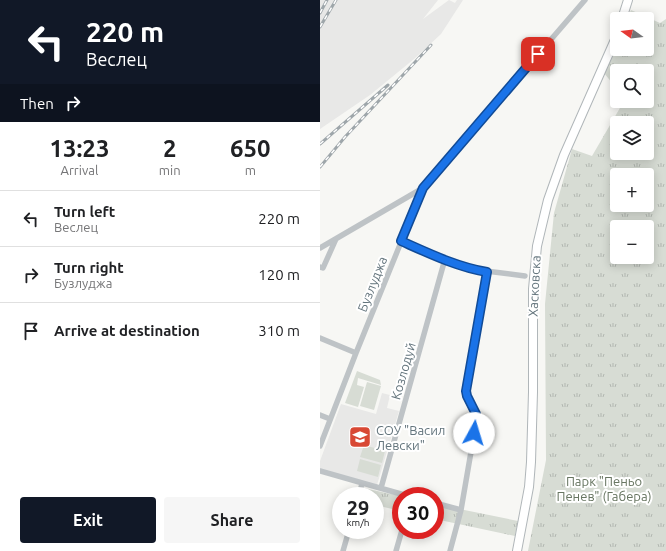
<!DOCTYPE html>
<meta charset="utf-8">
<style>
body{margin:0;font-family:Ubuntu,sans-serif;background:#f6f6f6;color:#202124;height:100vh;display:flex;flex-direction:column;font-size:15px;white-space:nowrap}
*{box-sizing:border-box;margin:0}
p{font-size:13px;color:#757577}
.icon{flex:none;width:22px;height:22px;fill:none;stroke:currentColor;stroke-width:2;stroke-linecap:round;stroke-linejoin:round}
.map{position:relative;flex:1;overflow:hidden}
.panel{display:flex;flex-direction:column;background:#fff;width:320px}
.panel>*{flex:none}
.guide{background:#111827;color:#fff;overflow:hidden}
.needle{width:26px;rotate:284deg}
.fabs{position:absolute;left:290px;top:12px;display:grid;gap:8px}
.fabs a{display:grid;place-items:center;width:44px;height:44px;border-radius:4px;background:#fff;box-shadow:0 2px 10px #0003;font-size:20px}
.speed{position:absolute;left:12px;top:487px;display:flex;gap:8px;font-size:20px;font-weight:700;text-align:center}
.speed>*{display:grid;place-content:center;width:52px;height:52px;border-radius:50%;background:#fff;box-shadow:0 2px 10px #0003;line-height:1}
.speed small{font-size:10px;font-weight:400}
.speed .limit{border:6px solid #d22;background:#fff;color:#111}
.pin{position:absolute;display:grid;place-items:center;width:34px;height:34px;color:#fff;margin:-17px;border-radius:8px;box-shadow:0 2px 6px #0006}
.me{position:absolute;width:44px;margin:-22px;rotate:6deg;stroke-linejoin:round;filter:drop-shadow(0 0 3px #0008)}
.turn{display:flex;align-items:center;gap:14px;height:84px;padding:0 20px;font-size:18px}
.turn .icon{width:52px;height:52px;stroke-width:2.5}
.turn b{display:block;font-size:28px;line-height:34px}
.then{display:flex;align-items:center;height:38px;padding:0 20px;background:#0003;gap:8px;font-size:15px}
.eta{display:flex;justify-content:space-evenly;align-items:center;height:68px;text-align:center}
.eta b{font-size:24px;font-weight:700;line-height:28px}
.button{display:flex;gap:8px;margin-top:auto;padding:8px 20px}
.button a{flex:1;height:46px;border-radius:4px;background:#111827;color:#fff;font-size:16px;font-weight:700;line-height:46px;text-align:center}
.button a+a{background:#f6f6f6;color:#202124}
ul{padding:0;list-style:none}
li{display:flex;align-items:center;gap:12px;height:56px;padding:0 20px;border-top:1px solid #e0e0e0}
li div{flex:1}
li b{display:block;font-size:15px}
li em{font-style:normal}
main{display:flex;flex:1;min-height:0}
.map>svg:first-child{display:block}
</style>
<main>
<section class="panel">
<div class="guide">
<div class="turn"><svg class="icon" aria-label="left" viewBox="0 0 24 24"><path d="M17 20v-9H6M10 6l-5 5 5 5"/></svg><div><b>220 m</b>Веслец</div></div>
<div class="then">Then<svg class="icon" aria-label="right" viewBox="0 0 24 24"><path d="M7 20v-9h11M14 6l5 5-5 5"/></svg></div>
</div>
<div class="eta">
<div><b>13:23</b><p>Arrival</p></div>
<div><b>2</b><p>min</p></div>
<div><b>650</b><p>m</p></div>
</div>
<ul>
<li><svg class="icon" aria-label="left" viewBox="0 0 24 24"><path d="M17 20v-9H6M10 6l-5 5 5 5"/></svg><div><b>Turn left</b><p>Веслец</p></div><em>220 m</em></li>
<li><svg class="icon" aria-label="right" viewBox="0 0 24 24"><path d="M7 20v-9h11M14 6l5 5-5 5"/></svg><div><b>Turn right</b><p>Бузлуджа</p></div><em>120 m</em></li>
<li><svg class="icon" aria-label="arrive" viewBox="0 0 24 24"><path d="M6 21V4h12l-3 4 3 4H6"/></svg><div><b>Arrive at destination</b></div><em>310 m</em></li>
</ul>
<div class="button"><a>Exit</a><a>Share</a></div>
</section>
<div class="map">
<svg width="346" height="551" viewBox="0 0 346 551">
<defs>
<pattern id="park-tufts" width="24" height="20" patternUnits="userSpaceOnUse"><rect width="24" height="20" fill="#d7dcd4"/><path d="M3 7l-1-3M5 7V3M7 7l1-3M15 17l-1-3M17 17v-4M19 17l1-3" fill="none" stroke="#b2b7b1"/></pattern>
</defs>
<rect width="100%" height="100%" fill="#f7f7f4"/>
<!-- built -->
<path fill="#e8e8e7" d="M0 0H118L103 19 129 0 135 3 137 0H143L121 34 94 59 50 95 0 129Z
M62 393 70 395 67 408 79 411 57 485 0 469V461L21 404 56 414Z"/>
<!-- green -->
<path fill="#d7dcd4" d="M37 371 60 380 61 385 38 378 37 385 44 387 38 407 25 403Z
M47 382 61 386 54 410 40 406Z
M44 445 65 451 62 463 40 457Z
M40 459 61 465 58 477 37 471Z"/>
<!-- park -->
<path fill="url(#park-tufts)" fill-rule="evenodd" d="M311 10 340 23 346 19V551H208L226 460 225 304 234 213 252 149 272 156 304 101H327V71H297V89L284 73 297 41V49H327V19H307ZM297 123H327V153H297ZM297 175H327V205H297ZM297 227H327V257H297Z
M43 488 81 496V511L55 505V496H41Z
M115 504 198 521 195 536 115 519Z"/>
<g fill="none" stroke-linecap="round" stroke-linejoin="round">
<!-- primary casing -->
<g stroke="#b0b6b9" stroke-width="10">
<path id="primary" d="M302 19 308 0
M197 551 209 487 211 462 213 392V289L217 246 228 200 244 155 297 35"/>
</g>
<!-- street -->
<path stroke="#bec3c6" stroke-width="5.5" d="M81 241 125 259 158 270 205 276
M0 248 103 188
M0 267 3 268 16 239
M0 338 36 353
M0 415 10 419
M0 446 36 353 103 188 265 0
M0 471 88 496
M61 488 125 259
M39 496 42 483
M115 503 141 510
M23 551 29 530
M76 551 82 530
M130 551 141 510 157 417C155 407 148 401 146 391L167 272"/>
<!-- primary -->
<use href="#primary" stroke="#fff" stroke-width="8"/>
<!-- rail casing -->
<g stroke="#9ea6aa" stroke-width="3">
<path id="rail" d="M0 13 7 0
M0 27 16 0
M0 144 68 85
M0 167 25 137 111 45"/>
</g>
<!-- rail -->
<use href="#rail" stroke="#fff" stroke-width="1.5" stroke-dasharray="4.5" stroke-linecap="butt"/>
</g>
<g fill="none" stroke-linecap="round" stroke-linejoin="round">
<!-- route casing -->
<g stroke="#114b97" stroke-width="10">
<path id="route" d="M154 433 156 414 147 396 146 391 167 272C137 267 108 253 81 241L103 188 218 54"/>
</g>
<!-- route -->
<use href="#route" stroke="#1a73e8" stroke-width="7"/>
</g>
<!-- icons -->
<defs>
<g id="school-square" transform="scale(1.15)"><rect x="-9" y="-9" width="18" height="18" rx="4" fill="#d84834" stroke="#fff"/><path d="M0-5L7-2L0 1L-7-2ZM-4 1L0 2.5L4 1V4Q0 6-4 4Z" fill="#fff"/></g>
</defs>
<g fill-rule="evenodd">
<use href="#school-square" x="40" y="437"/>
</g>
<g text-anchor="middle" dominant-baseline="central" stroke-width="4" stroke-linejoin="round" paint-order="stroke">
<!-- street labels -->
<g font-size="13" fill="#64757d" stroke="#fff">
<text transform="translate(52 284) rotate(-68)">Бузлуджа</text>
<text transform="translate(214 286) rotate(-87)">Хасковска</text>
<text transform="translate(83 371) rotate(-74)">Козлодуй</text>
</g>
<!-- poi labels -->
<g font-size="13" fill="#64757d" stroke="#fff" text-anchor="start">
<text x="56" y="430">СОУ "Васил<tspan x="56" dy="15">Левски"</tspan></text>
</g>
<!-- park labels -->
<g font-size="13" fill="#687662" stroke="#fff">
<text x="284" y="481">Парк "Пеньо<tspan x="284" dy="15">Пенев" (Габера)</tspan></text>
</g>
</g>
</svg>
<div class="fabs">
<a><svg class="needle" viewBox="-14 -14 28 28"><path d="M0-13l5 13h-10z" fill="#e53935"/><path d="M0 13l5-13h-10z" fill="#757577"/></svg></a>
<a><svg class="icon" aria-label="search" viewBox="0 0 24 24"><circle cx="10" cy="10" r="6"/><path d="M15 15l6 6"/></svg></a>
<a><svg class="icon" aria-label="layers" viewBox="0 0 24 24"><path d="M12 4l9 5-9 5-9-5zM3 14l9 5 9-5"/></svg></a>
<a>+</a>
<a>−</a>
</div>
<div class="speed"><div>29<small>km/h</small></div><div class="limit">30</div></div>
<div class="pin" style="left:218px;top:54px;background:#d93025"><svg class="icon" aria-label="arrive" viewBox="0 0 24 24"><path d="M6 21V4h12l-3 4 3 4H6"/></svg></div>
<svg class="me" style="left:154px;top:433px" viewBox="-20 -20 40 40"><circle r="19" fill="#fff"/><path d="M0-13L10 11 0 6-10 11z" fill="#1a73e8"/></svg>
</div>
</main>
